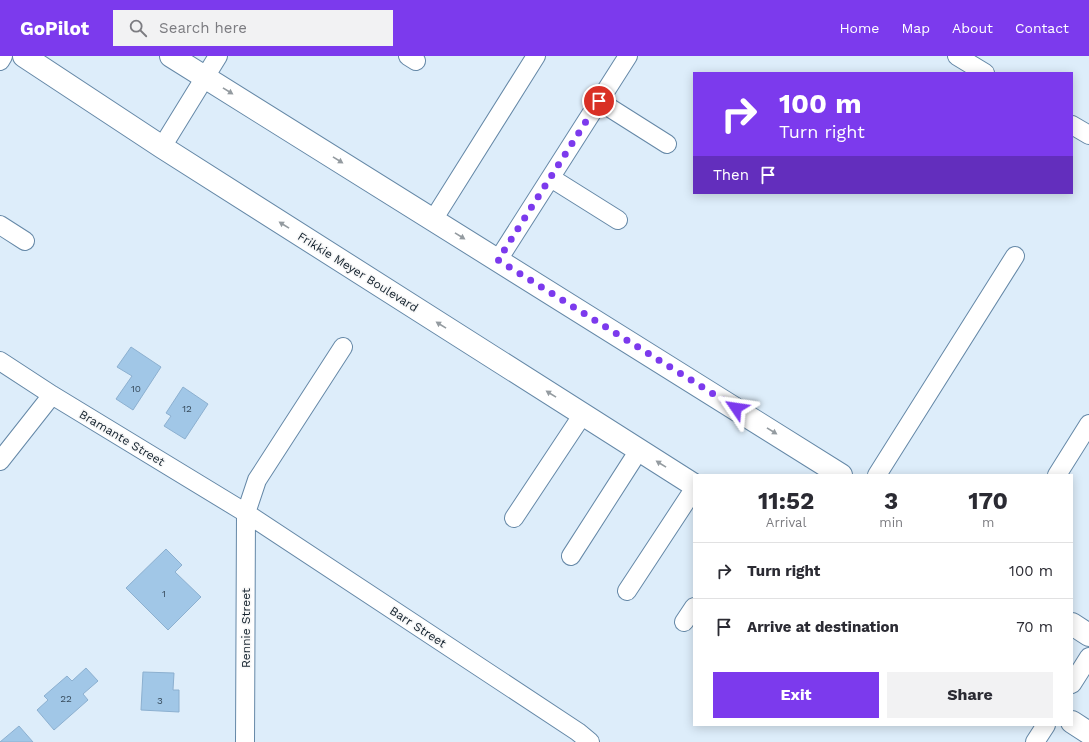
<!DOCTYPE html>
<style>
body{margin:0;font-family:"Work Sans",sans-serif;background:#f2f2f3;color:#2b2b33;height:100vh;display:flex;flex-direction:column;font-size:15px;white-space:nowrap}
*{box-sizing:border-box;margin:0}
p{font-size:13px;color:#7c7c81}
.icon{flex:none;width:22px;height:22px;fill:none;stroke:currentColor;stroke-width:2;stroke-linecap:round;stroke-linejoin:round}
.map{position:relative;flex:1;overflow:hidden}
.details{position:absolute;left:693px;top:418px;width:380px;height:252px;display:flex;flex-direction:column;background:#fff;border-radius:0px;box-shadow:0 2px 10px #0003}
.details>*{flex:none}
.banner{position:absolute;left:693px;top:16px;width:380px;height:122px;border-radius:0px;box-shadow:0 2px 10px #0003;background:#7c3aed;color:#fff;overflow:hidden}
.pin{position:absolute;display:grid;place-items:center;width:34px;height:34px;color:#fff;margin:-17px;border:2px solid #fff;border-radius:50%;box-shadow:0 1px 4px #0007}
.me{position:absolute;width:44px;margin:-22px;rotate:302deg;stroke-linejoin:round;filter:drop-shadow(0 0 3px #0008)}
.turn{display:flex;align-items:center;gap:14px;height:84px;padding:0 20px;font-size:18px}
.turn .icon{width:52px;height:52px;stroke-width:2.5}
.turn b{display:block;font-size:28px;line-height:34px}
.then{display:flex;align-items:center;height:38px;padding:0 20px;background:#0003;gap:8px;font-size:15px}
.eta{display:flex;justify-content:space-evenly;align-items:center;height:68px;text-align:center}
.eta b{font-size:24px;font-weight:700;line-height:28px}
.button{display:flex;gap:8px;margin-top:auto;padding:8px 20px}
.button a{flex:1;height:46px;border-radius:0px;background:#7c3aed;color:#fff;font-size:16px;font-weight:700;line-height:46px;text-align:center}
.button a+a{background:#f2f2f3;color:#2b2b33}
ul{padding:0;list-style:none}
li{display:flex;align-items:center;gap:12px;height:56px;padding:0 20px;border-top:1px solid #e1e1e2}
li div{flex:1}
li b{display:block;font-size:15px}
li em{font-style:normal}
header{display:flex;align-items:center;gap:24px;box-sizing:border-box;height:56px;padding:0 20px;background:#7c3aed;color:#fff}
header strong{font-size:19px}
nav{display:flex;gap:22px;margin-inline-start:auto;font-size:14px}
.search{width:280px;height:36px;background:#f2f2f3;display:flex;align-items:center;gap:10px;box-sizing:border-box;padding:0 14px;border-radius:0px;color:#7c7c81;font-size:15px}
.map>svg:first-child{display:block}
</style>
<header>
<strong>GoPilot</strong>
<div class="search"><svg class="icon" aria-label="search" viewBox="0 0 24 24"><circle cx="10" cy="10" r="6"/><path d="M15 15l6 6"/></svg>Search here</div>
<nav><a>Home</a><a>Map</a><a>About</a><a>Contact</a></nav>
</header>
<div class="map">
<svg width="1089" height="686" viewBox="0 0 1089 686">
<rect width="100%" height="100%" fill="#ddedfa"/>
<!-- building -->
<path fill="#a1c7e7" stroke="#8cb0d0" d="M131 291 161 311 133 354 116 343 132 320 117 311Z
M183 331 208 348 185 383 164 370 171 360 166 357Z
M166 493 182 509 175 516 201 541 168 574 126 532Z
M86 612 98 625 83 638 88 644 54 674 37 654 48 644 44 640 67 620 72 625Z
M143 616 174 617 173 634H179V656L141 654Z
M19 670 33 686H0Z"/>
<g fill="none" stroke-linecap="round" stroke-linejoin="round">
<!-- street casing -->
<g stroke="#6588a7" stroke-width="20">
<path id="street" d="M408 0 416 5
M957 0 985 17
M0 5 3 0
M599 45 667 88
M1072 69 1089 79
M162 91 218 0
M551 122 618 164
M433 164 536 0
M0 169 25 185
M498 204 628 0
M0 305 52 339 246 457 578 676 590 686
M0 405 52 339
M877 419 1015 200
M1057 419 1089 368
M514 462 583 358
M571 500 639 394
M627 535 694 433
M684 566 694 551
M1072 628 1089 601
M245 686 246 457 257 424 343 291
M1035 686 1046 669"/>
</g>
<!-- secondary casing -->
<g stroke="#6588a7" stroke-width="24">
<path id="secondary" d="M24 0 162 91 694 429
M171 0 841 419
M1072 568 1089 579
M1072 666 1089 677"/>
</g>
<!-- street -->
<use href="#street" stroke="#fff" stroke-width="18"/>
<!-- secondary -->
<use href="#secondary" stroke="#fff" stroke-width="22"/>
</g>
<!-- one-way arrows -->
<defs><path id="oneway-solid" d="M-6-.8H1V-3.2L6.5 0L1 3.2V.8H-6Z"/></defs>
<g fill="#949ba0">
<use href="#oneway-solid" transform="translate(228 35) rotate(32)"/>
<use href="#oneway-solid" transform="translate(338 104) rotate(32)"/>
<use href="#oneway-solid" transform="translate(284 169) rotate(-148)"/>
<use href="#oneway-solid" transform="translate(460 180) rotate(32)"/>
<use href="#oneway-solid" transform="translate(441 269) rotate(-148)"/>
<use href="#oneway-solid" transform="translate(551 338) rotate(-148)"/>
<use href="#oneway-solid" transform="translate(772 375) rotate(32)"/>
<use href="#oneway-solid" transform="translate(661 408) rotate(-148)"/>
</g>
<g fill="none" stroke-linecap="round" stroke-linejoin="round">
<!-- route -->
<path stroke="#7c3aed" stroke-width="7" stroke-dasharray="0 12.6" d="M599 45 498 204 736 352"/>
</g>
<g text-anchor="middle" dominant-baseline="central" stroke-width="3" stroke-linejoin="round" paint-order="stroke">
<!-- number labels -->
<g font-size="10" fill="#364a5b">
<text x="136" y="332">10</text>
<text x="187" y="352">12</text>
<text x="164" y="537">1</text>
<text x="66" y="642">22</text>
<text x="160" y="644">3</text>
</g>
<!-- street labels -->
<g font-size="12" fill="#12202c" stroke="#f7f7f7">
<text transform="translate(358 216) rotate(32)">Frikkie Meyer Boulevard</text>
<text transform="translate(122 382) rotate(31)">Bramante Street</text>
<text transform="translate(418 571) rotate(33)">Barr Street</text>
<text transform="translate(246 572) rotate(-90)">Rennie Street</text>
</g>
</g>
</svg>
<div class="pin" style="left:599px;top:45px;background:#d93025"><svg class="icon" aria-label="arrive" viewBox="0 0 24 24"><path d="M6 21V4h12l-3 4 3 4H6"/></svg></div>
<svg class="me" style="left:736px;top:352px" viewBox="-20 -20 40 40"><path d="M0-17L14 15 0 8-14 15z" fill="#7c3aed" stroke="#fff" stroke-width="4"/></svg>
<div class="banner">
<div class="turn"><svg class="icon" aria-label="right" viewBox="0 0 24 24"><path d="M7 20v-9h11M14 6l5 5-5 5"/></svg><div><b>100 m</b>Turn right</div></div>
<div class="then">Then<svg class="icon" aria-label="arrive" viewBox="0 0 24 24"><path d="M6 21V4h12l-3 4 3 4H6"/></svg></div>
</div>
<section class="details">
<div class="eta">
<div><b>11:52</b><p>Arrival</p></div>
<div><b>3</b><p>min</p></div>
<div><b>170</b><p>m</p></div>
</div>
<ul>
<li><svg class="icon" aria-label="right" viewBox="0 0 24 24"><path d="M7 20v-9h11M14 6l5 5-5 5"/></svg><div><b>Turn right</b></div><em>100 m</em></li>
<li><svg class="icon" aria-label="arrive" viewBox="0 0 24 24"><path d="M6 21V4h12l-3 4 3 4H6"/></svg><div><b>Arrive at destination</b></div><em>70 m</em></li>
</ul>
<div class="button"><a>Exit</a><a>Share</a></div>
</section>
</div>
